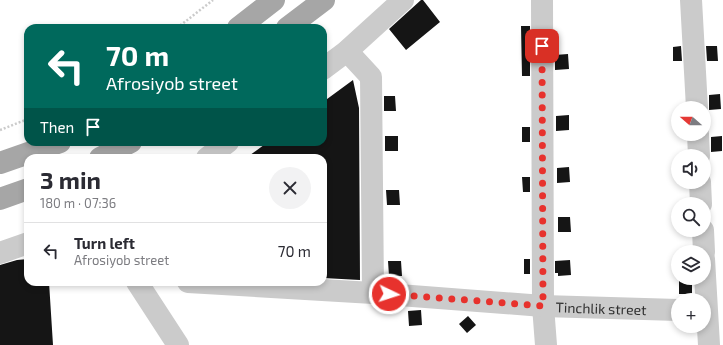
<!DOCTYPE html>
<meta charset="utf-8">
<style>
body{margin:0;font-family:"Exo 2",sans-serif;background:#f2f2f3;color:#2b2b33;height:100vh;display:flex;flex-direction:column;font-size:15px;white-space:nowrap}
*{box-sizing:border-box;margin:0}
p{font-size:13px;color:#7c7c81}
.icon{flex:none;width:22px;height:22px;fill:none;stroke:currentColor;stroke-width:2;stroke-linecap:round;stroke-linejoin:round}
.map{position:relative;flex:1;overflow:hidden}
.panel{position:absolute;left:24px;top:154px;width:303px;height:132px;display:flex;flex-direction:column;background:#fff;border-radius:12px;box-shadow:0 2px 6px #0003}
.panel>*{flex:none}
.top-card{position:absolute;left:24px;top:24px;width:303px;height:122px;border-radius:12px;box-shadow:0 2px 6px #0003;background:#00695c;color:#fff;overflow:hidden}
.needle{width:26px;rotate:290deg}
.fabs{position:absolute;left:671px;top:101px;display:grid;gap:8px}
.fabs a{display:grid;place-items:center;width:40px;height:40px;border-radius:50%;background:#fff;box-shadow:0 2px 6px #0003;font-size:20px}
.pin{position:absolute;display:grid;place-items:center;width:34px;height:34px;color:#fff;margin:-17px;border-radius:8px;box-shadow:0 2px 6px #0006}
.me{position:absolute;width:44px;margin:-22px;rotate:94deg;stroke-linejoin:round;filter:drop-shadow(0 0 3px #0008)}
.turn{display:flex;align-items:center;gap:14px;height:84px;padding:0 16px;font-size:18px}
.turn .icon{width:52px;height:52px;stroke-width:2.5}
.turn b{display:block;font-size:28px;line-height:34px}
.then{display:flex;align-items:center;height:38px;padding:0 16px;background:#0003;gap:8px;font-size:15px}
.round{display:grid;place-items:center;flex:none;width:42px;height:42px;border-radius:21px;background:#f2f2f3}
.summary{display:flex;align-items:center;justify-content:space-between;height:68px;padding:0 16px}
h1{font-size:24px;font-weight:700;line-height:30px}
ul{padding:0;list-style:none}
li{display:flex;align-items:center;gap:12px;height:56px;padding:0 16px;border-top:1px solid #e1e1e2}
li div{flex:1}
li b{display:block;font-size:15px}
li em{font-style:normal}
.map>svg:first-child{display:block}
</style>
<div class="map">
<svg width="723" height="345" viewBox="0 0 723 345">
<rect width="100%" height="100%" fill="#fff"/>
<!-- building -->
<path fill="#151515" d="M421 0H423L440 22 406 50 389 29Z
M521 26H530V76H522Z
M681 46 682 61H673V47Z
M706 46H717L718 61H707Z
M568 54 569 69 555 70V55Z
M353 80 359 108 360 280 323 278V158H246L268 142H323V102Z
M720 94 721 109 709 110V95Z
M384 96H395L396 111H384Z
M569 115V130L556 131V116Z
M522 127H530V142H522Z
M385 136H398V151H385Z
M722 136V151L711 152V137Z
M569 167 570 182 557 183V168Z
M522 177H530V192H523Z
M386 190H399L400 205H387Z
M558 217H570L571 232H558Z
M28 259V282H49L53 345H0V265L17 260Z
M524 259H530V274H524Z
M570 260 571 275 558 276V273H555V261Z
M388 261H401L402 276H389Z
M692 278V294H679V279Z
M421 310 422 325 409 326 408 311Z
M468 316 476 325 467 333 459 324Z"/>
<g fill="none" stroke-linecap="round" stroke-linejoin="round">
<!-- path -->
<path stroke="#cbcbcb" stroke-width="2.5" stroke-dasharray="2 2" stroke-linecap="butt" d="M177 28 213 0
M0 130 28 119"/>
<!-- minor -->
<g stroke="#cbcbcb" stroke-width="22">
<path d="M542 0 543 306 546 345"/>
<path d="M691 0 697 108"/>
<path d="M347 51 371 77 373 293"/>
<path d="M323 69 347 51 403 0"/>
<path d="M698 134 699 156"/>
<path d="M207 158 228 142"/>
<path d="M700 182 701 204"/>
<path d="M703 230 704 252"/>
<path d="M0 253 28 243"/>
<path d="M704 259 709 345"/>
<path d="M137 282 178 345"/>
<path id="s1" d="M188 282 373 293 543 306 678 310"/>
</g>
<!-- major -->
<path stroke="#a6a6a6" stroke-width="22" d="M238 28 274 0
M287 28 324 0
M100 158 131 142
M0 163 60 142
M0 199 28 189"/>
</g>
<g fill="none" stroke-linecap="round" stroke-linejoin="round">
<!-- route -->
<path stroke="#e7322d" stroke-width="7" stroke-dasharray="0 12.6" d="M389 294 543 306 542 46"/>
</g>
<g text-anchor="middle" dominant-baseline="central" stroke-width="4" stroke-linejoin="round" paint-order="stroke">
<!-- street labels -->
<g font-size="14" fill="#2e2e2e" stroke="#fff">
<text stroke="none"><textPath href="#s1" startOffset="414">Tinchlik street</textPath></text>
</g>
</g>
</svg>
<div class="fabs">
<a><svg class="needle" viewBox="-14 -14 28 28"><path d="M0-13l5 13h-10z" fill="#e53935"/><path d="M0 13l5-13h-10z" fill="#7c7c81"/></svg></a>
<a><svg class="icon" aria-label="sound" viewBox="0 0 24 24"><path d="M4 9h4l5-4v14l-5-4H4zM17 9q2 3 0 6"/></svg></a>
<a><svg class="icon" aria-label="search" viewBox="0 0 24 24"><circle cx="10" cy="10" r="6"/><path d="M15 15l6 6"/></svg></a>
<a><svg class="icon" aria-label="layers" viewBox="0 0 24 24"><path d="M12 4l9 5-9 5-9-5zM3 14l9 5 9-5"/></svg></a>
<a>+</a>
</div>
<div class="pin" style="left:542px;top:46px;background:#d93025"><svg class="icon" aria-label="arrive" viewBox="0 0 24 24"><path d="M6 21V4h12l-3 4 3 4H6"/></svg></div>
<svg class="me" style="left:389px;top:294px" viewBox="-20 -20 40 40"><circle r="17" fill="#e7322d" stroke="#fff" stroke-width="3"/><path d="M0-11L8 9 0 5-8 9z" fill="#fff"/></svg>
<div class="top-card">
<div class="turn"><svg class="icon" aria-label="left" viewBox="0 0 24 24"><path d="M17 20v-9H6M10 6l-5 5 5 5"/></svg><div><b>70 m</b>Afrosiyob street</div></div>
<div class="then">Then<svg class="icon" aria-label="arrive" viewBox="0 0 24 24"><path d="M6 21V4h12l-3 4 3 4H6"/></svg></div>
</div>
<section class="panel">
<div class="summary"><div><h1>3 min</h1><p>180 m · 07:36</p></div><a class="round"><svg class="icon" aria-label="close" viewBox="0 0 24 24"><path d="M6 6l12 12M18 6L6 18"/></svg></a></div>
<ul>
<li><svg class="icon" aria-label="left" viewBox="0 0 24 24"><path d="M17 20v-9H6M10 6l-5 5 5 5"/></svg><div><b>Turn left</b><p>Afrosiyob street</p></div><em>70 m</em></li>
</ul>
</section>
</div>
